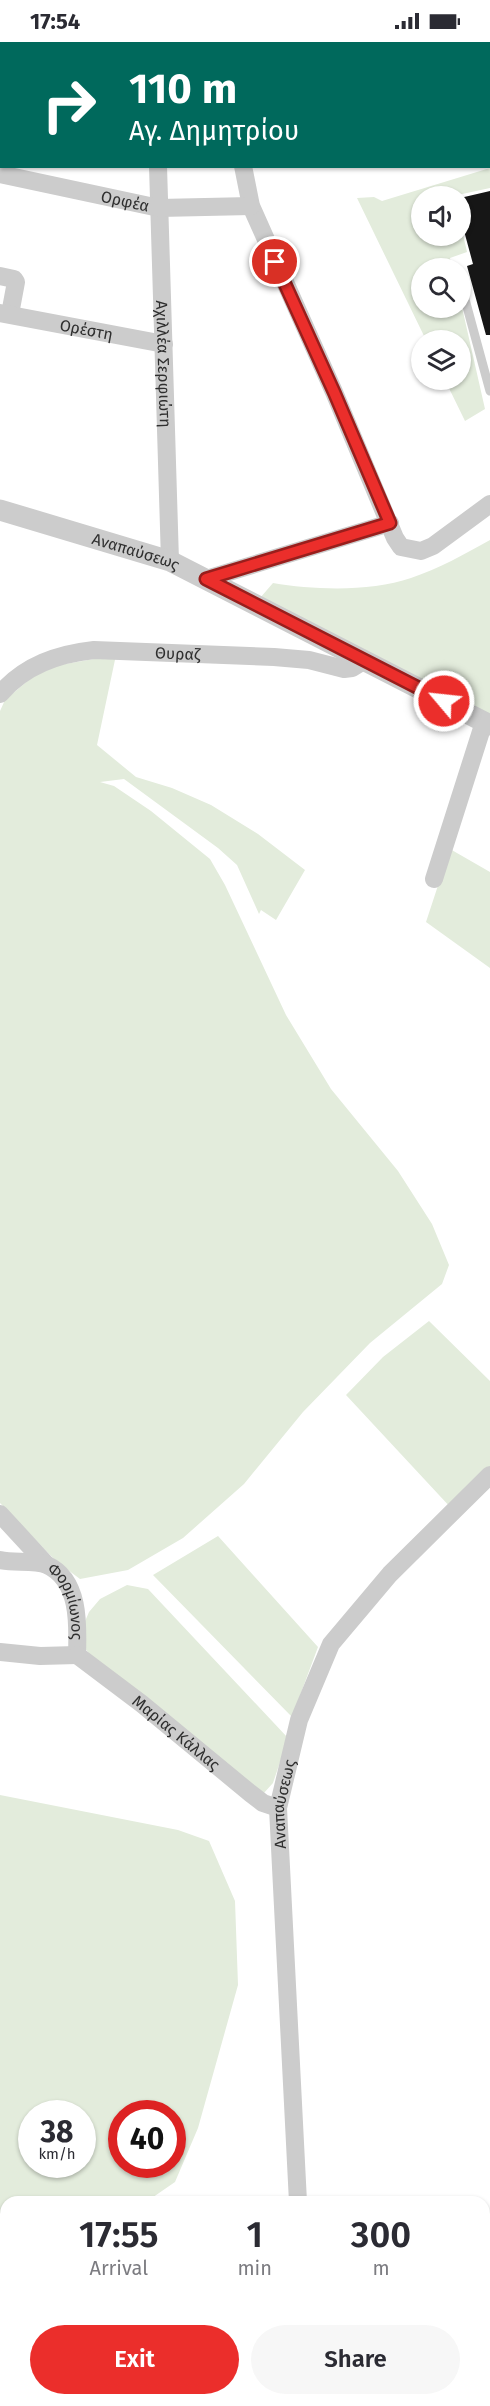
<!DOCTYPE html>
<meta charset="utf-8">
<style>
body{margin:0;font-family:"Fira Sans",sans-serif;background:#f7f7f7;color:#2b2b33;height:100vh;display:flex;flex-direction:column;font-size:22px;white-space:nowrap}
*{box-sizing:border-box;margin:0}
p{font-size:20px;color:#7c7c81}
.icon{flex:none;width:33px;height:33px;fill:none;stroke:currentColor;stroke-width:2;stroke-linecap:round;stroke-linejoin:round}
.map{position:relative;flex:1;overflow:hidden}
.sheet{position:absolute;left:0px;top:2154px;width:490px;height:210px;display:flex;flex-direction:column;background:#fff;border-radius:18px 18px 0 0;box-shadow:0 2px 4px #0004}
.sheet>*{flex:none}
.guide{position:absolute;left:0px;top:0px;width:490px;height:126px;box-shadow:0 2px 4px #0004;background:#00695c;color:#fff;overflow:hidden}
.tools{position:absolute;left:411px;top:144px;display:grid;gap:12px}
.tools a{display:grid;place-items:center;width:60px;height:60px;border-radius:50%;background:#fff;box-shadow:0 2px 4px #0004;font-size:30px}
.speed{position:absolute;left:18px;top:2058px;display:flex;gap:12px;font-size:30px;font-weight:700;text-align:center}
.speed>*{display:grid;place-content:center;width:78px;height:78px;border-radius:50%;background:#fff;box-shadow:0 2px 4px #0004;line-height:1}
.speed small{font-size:15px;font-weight:400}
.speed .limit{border:9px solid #d22;background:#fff;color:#111}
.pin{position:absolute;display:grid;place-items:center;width:51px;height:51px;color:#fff;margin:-26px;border:3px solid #fff;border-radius:50%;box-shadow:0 2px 6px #0007}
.me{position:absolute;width:66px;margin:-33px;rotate:298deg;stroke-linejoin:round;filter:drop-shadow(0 0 4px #0008)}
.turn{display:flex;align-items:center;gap:21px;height:126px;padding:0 30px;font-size:27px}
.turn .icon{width:78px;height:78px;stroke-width:2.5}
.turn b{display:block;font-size:42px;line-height:51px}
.eta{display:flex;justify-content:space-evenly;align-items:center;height:102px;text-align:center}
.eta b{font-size:36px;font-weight:600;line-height:42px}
.action{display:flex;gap:12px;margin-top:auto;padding:12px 30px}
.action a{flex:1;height:69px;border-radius:36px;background:#eb2e2b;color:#fff;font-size:24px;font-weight:600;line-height:69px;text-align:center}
.action a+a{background:#f7f7f7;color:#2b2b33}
.status{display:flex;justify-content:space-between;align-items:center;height:42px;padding:0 30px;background:#fff;direction:ltr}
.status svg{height:16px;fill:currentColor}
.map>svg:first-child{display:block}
</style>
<div class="status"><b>17:54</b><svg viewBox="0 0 49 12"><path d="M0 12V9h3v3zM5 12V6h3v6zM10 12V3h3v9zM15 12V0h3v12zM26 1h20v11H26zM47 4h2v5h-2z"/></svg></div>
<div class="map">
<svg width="490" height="2364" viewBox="0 0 490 2364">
<rect width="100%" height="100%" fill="#fff"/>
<!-- green -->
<path fill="#e3ecdc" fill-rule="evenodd" d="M490 126V146L453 154H422V194H460L461 184 467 210 450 216 452 226H422V266H460L461 261 485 367 465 379 445 338H460V298H426L357 156 374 155 382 159Z
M490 498V675L260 556 273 541C314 548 371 550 411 536 438 527 465 512 490 498Z
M116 613 97 703 136 735 172 746 211 763 258 792 305 828 276 878 261 868 259 872 237 823 218 806 124 737 100 740 114 744 151 769 210 817 225 843 286 973 331 1047 398 1129 432 1182 449 1223 442 1242 370 1301 303 1370 244 1442 183 1496 128 1528 80 1537 56 1519 0 1461V669L5 658 43 626Z
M450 807 490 830V926L426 880Z
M429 1279 490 1339V1429L452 1467 346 1353 383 1315Z
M218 1494 318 1605 292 1675 153 1533Z
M127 1543 148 1547 288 1696 273 1741 263 1752 94 1618 84 1605 83 1584 89 1570 100 1557Z
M0 1753 178 1788 209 1799 235 1859 238 1943 198 2086 175 2140 146 2160H6V2206L0 2208ZM32 2072H82V2122H32ZM122 2072H172V2122H122Z
M490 2289V2364H487L482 2358H484L485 2293Z
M6 2334V2358H288V2364H0V2335Z"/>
<!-- building -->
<path fill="#161616" d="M490 149V293H486L467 224 473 222 460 174V156Z"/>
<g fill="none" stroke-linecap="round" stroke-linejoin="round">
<!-- service -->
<path stroke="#ccc" stroke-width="9" d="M460 239 490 349"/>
<!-- minor -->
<g stroke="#ccc" stroke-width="18">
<path d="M155 0V2"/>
<path d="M218 0V2"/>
<path id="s1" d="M158 124 170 519"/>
<path d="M243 124 251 164 334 350 395 496 401 505 421 509 433 504 490 462"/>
<path id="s2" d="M0 132 159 166 251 164"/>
<path d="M0 234 14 237 16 240 10 272"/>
<path id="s3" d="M0 271 164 302"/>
<path d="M206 537 390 481"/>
<path id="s4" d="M0 652C25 623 58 612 94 608L274 615 309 618 344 627 352 626 365 618"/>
<path d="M434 837 484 680"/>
<path d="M0 1472 47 1523"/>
<path id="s5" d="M0 1518C13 1521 36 1518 47 1523 80 1538 78 1583 77 1613"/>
<path d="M0 1610 40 1614 77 1613"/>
<path id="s6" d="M77 1613 142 1662 250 1751 263 1761 278 1766"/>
<path id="s7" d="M298 2160 278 1766 299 1678 331 1602 390 1532 490 1433"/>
<path d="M303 2358V2364"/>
<path d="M391 2358 394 2364"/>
</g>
<!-- tertiary -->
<path stroke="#ccc" stroke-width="21" id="s8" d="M0 468 170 519 490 683"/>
</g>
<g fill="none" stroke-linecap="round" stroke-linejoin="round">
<!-- route casing -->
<g stroke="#991e1c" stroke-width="15">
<path id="route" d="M275 220 334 350 390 481 206 537 444 659"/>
</g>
<!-- route -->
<use href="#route" stroke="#eb2e2b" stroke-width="10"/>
</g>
<g text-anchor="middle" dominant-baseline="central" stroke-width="6" stroke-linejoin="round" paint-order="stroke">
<!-- street labels -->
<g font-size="16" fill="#2f2f2f" stroke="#fff">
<text stroke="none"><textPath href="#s2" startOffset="128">Ορφέα</textPath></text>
<text stroke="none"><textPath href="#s3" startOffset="88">Ορέστη</textPath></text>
<text stroke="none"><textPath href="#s1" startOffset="198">Αχιλλέα Σερφιώτη</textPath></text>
<text stroke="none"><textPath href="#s8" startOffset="142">Αναπαύσεως</textPath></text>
<text stroke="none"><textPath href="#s4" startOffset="190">Θυραζ</textPath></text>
<text stroke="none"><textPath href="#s5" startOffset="92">Φορμίωνος</textPath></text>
<text stroke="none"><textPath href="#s6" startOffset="126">Μαρίας Κάλλας</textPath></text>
<text stroke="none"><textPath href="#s7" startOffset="399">Αναπαύσεως</textPath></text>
</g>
</g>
</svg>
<div class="tools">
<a><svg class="icon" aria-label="sound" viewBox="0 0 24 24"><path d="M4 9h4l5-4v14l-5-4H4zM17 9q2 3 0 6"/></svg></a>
<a><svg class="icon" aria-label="search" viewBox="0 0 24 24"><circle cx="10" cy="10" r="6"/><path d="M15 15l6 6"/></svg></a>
<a><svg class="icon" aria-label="layers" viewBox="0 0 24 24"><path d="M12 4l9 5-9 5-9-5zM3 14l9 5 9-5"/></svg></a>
</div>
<div class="speed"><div>38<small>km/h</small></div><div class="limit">40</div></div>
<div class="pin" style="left:275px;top:220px;background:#d93025"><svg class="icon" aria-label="arrive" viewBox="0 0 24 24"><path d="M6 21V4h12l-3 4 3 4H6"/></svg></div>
<svg class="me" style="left:444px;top:659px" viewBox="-20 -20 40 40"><circle r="17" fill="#eb2e2b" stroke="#fff" stroke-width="3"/><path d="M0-11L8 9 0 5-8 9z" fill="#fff"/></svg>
<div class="guide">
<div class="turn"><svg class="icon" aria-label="right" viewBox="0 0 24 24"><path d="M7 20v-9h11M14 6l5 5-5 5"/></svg><div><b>110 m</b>Αγ. Δημητρίου</div></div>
</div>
<section class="sheet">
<div class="eta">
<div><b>17:55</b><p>Arrival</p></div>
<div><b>1</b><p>min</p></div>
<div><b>300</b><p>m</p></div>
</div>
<div class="action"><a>Exit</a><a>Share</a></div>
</section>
</div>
